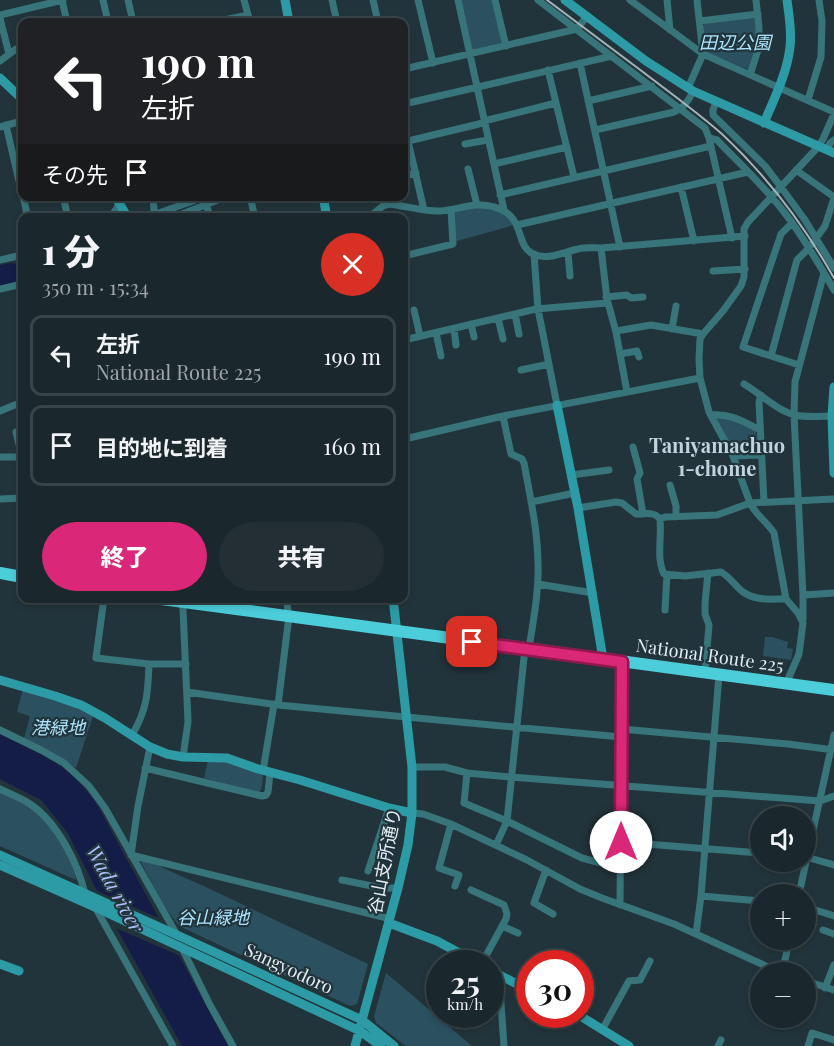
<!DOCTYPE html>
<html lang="ja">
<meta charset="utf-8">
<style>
body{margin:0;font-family:"Playfair Display","Noto Sans JP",serif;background:#232f34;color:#f1f3f6;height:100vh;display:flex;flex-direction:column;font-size:22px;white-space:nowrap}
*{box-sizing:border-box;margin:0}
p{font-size:20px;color:#9fa5a9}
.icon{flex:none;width:33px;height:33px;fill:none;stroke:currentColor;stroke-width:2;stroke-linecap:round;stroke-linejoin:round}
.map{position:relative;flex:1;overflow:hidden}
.sheet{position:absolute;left:18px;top:213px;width:390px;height:390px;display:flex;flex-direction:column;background:#1a272c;border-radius:12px;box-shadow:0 3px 9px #0003,0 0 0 2px #384448}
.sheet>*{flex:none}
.top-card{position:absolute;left:18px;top:18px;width:390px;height:183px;border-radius:12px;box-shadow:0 3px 9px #0003,0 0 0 2px #384448;background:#202124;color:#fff;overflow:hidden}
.controls{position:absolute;left:750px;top:806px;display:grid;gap:12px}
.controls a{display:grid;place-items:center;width:66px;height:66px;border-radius:50%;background:#1a272c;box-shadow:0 3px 9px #0003,0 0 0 2px #384448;font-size:30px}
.speed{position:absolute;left:426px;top:950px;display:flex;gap:12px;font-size:30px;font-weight:700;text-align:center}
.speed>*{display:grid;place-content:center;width:78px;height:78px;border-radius:50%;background:#1a272c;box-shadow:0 3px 9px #0003,0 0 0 2px #384448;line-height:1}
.speed small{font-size:15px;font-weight:400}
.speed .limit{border:9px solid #d22;background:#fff;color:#111}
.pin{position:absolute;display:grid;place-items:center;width:51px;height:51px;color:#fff;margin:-26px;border-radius:12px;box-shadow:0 3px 9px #0006}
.me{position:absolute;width:66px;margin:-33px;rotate:0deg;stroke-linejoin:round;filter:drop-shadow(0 0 4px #0008)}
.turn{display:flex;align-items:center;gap:21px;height:126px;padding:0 24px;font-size:27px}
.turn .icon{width:78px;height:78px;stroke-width:2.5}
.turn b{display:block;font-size:42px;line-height:51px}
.then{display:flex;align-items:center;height:57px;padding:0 24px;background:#0003;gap:12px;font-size:22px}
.round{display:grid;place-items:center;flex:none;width:63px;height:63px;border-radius:32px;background:#232f34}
.head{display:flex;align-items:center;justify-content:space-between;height:102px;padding:0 24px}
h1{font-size:36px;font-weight:800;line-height:45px}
.primary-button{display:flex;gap:12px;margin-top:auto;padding:12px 24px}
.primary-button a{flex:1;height:69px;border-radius:36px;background:#db2777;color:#fff;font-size:24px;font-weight:800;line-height:69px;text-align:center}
.primary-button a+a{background:#232f34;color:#f1f3f6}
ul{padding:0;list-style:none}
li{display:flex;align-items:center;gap:18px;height:81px;margin:0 12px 9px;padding:0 12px;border:3px solid #384448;border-radius:12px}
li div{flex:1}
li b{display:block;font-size:22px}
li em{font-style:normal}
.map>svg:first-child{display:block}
</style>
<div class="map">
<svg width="834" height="1046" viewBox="0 0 834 1046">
<rect width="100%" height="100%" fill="#22343b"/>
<!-- green -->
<path fill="#2b5161" d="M460 0H492L502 41 500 44 473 50 471 49Z
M754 17 756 19V47L749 69H747L708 53 706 51 703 26 705 24Z
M483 207C496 211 505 213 513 224L511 226 457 241 455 239 453 214 455 212Z
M718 417 728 418 755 431C758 436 760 446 757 452L736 453 733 450 716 420Z
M765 637H772L788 642 787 648 793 649 791 660 763 656Z
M23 689 72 706 93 716 76 768 61 758 24 738 30 716 17 712Z
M208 760H221L263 775 262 786 260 792 257 793 204 778Z
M0 792C8 796 17 799 25 804 52 819 64 848 77 874L76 880 0 846Z
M141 859 161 865V867L210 889 368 964 357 1004 350 1006 181 927C165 912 152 881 140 861Z
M386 973 472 1046H406L376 1023 374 1016Z"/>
<!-- water -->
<path fill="#131d48" d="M11 263 22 265V282L0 287V265Z
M0 734C27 747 56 759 77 780 85 788 92 797 98 806L228 1046H182L112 920 67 832 41 800 0 779Z"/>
<!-- pier -->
<path fill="#22343b" d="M93 889 163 920 183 957 113 927Z"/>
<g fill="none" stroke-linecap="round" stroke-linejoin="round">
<!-- street -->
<path stroke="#38757b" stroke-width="7" d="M62 0 67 22
M103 0 108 22
M128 0 133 22
M244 0 250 22
M332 0 337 22
M373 0 378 22
M418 0 433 63
M458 0 504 210
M495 0 506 46
M538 0 705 128 709 138 732 238
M630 0 703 54 834 112
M667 0 670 30
M0 15 63 0
M0 18 9 54
M700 21 758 14
M215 22 248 15
M0 61 16 49 22 47
M580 63 620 247
M404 69 577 29 587 16
M548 70 574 177
M750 75 759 47V27L756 0
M688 88 703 54 697 0
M808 100 821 57 822 21 819 0
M588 101 652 86
M716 102 713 110V115L765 166 778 183 805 220 834 268
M404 104 612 56
M6 125 22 194
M0 127 22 121
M595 130 674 112C684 108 689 101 693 91
M404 132V136L408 141 424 210
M709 138 717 140C740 164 764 186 784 212 803 236 819 264 834 290
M408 141 479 124 484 121 556 103
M465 144 488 140
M827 150 830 143 834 140
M494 164 567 147
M468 169 477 205
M796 170 834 197
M404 176 416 173
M681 187 694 241
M500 195 711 146
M23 196 28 218
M63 196 68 218
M153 196 154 211 158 217
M250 196 255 218
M206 205 211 218
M156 214 207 196
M110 218 117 208 121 196
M172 218 228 196
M368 218 383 206 390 204C405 206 426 212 440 211 459 210 475 201 494 207 527 216 514 245 533 254 548 261 563 252 578 249 586 247 593 248 601 248L745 236
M517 225 748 172
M601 248 607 299 616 332 627 392
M568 252 570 276
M534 254 538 309 557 405
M404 256 453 244 451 210
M0 260 22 255
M713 271 745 269
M824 273 795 382 794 415 803 595 834 593
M0 289 22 284
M606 297 627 295 631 298 643 297
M414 310 420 336
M515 314 519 334
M498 318 503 339
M471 324 474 337
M454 329 456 345
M672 329 676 306
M616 331 651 325 703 334
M436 333 441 356
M404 340 536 309 607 303
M620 354 637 351 639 357
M771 356 743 347 781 234 792 223
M799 365 771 356 797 260 809 248 825 226 834 198
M521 370 549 364
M744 384C761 394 776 410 795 415 807 418 821 416 834 416
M761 395 759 402 764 502
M0 411 22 402
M711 415C730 413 744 422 760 430
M503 416 511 454 522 459 524 463C530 496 538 531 538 565 539 593 533 621 529 649
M16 432 22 457
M404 441 409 438 503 416 700 378
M633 447 640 473 637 479 643 514
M733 456 761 455
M0 457H22
M571 475 609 470
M670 485 676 506V517
M0 499 22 498
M531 502 575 493
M578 508 616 502 622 503 636 514C645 514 654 511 660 519 662 537 656 558 664 574L685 576 721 572C730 577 735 586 743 592 756 601 771 599 786 599
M660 519 665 517 717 515 750 503 834 499
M538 584 593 593
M803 595V619
M104 598 96 658 149 664H186
M181 602 183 609 188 722 183 757
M665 610 667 575
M705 673 709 625 705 614V603L708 573
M786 684 799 654 803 623 798 613 786 599 774 533C767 522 756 515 750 503L733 456 709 412 700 378 699 359 700 339 703 334 723 311 741 286 744 277V229L748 222 818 147 823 139 834 114
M187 692 278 705 621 737
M278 705 289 616 286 598
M621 729 788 744 834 750
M0 730 41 750 64 763 89 786 105 808 177 935
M132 735C147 710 148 693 149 664
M412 767H445L467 773 511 777 820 801 834 796
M145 768 262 796 266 795 268 792 270 773
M263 771 274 704
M467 773 464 803 507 821 582 858 620 868
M0 789C10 794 21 798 30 804 57 822 78 863 85 894
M412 813 423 814 451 824 527 860 580 889 602 898 674 924 779 972
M451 824 439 868 459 875 455 886
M621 842 760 853
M496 845 507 821 525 648
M131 855 383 917 386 918 389 923
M131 855 138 806 150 747
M806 857 834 865
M546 870 534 903 553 914
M368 871 389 808
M342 880 382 888H398
M471 890 504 905 507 914 506 919 482 963
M799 894 834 735
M701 896 760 901
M620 905 622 661
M95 907 173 1046
M806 907 834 916
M502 926 518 933
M823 930 834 934
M696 934 701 896 719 675
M182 948 210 1005 233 1046
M782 972 790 939
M499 975 504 1046
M806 981 834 990
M825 988 834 965
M602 1030 629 981 640 980 650 961
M718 1046 721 1040
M808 1046 812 1033 834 1040"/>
<!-- secondary -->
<path stroke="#2d9ba5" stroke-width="9" d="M285 0 289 22
M565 0 646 61 693 91 834 153
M0 78 22 99
M764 123C774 99 787 74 790 47 792 32 789 15 787 0
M115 196 128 218
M323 196 327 218
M834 387 832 416 834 473
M557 405 578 508 603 659
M0 680 55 696 81 705 105 718 150 747 167 754 183 757 227 758 255 768 300 780 389 808 412 813
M0 855 177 935 362 1020 394 1046
M0 865 99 909 360 1031 381 1046
M389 923 437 941 478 963
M0 964 19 971
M490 970 530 991
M577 1014 629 1046
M355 1046 398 888 408 845 412 813V767L393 598"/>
<!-- highway -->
<path stroke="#4bceda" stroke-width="12" d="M0 573 22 577
M154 598 834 690"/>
<!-- rail -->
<path stroke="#a7b4ba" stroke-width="2" d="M547 0C579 24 611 48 643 72 669 92 697 112 722 134 767 176 804 225 834 278"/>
</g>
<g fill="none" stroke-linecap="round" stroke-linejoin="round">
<!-- route casing -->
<g stroke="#8e194d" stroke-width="15">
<path id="route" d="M472 642 622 662 621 842"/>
</g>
<!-- route -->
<use href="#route" stroke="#db2777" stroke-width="10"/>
</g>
<g text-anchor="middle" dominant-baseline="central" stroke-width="4.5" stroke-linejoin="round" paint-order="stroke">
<!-- park labels -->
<g font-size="18" font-style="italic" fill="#ace4fd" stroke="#22343b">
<text x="735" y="42">田辺公園</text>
<text x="58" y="727">港緑地</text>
<text x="213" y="917">谷山緑地</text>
</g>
<!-- street labels -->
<g font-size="18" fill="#e3eef3" stroke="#22343b">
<text transform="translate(710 655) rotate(8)">National Route 225</text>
<text transform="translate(384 861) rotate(-79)">谷山支所通り</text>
<text transform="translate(289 968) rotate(25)">Sangyodoro</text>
</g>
<!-- neighbourhood labels -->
<g font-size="20" font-weight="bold" fill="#bfd4de" stroke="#22343b">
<text x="717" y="444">Taniyamachuo<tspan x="717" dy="23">1-chome</tspan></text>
</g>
<!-- water labels -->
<g font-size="20" font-style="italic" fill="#aabffb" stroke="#22343b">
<text transform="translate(116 888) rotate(61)">Wada river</text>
</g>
</g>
</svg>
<div class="controls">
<a><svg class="icon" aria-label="sound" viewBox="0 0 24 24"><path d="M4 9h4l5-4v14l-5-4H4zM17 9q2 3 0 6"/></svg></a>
<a>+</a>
<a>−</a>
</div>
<div class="speed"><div>25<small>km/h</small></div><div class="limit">30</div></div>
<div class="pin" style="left:472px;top:642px;background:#d93025"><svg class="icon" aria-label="arrive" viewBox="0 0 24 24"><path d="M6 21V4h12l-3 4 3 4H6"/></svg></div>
<svg class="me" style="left:621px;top:842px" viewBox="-20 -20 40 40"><circle r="19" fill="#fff"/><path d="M0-13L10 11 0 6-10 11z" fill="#db2777"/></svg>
<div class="top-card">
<div class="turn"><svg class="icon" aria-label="left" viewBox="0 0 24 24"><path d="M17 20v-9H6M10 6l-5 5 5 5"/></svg><div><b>190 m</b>左折</div></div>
<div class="then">その先<svg class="icon" aria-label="arrive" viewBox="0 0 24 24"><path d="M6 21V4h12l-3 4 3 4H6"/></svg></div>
</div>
<section class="sheet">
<div class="head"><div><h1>1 分</h1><p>350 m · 15:34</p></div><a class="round" style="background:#d93025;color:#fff"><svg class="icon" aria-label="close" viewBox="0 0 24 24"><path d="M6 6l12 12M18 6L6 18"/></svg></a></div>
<ul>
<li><svg class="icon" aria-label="left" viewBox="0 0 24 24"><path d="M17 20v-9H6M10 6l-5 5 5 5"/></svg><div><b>左折</b><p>National Route 225</p></div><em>190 m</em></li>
<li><svg class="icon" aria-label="arrive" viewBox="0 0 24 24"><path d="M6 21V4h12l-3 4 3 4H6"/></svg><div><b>目的地に到着</b></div><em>160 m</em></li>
</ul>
<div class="primary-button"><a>終了</a><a>共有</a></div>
</section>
</div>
